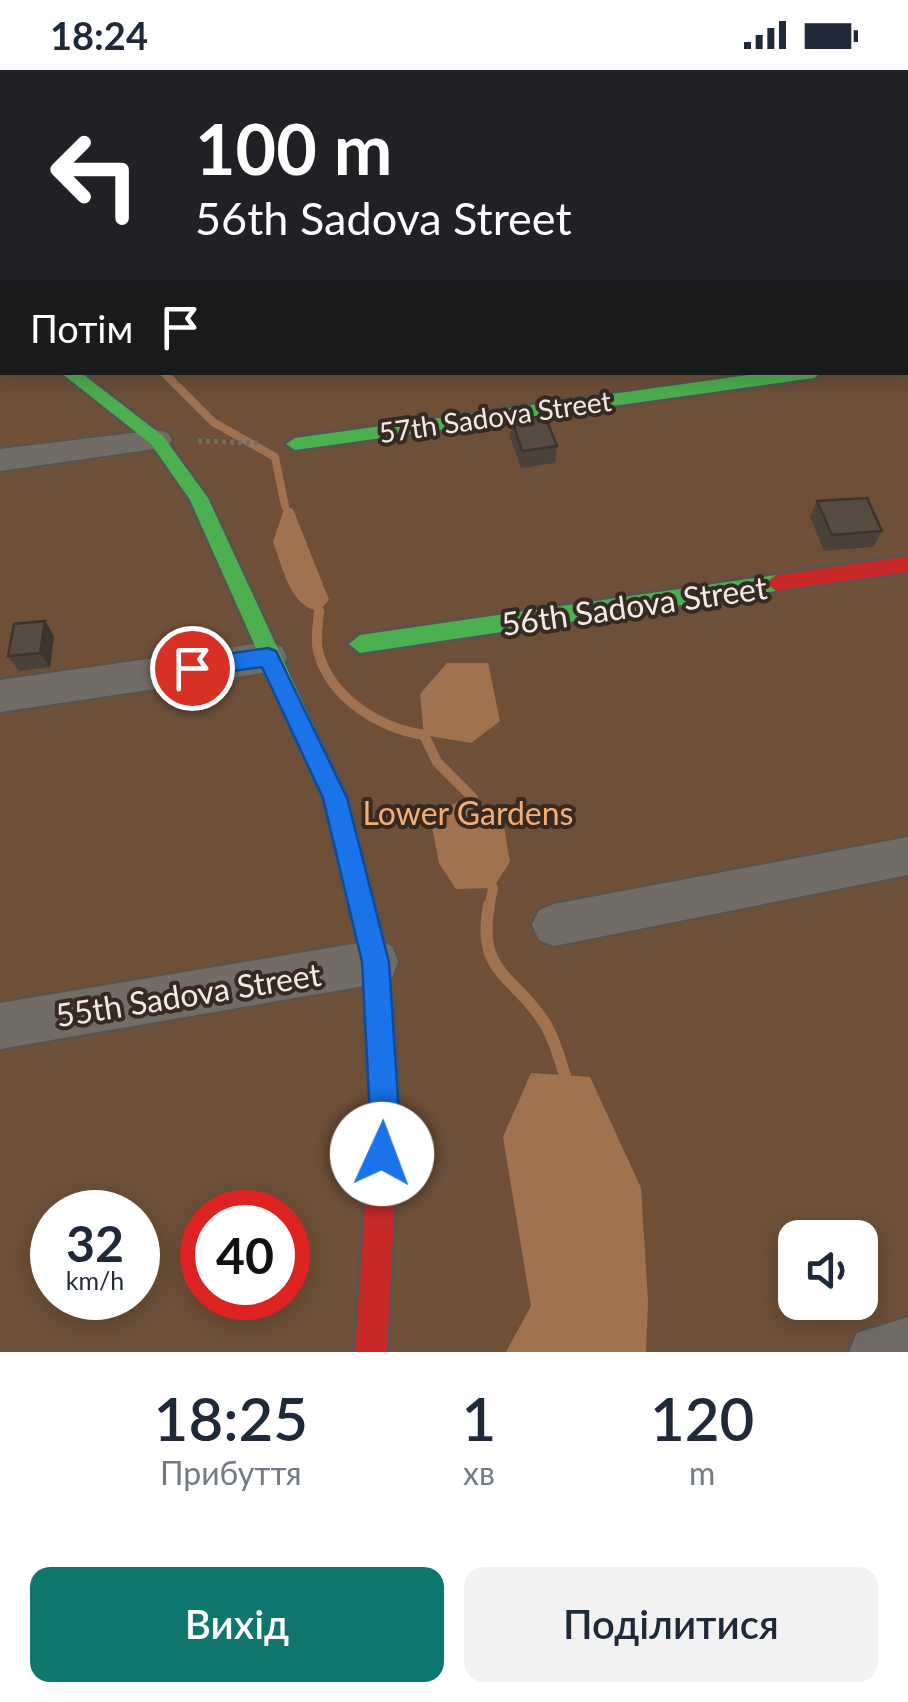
<!DOCTYPE html>
<html lang="uk">
<meta charset="utf-8">
<style>
body{margin:0;font-family:Lato,sans-serif;background:#f2f2f3;color:#1f2937;height:100vh;display:flex;flex-direction:column;font-size:38px;white-space:nowrap}
*{box-sizing:border-box;margin:0}
p{font-size:32px;color:#747a83}
.icon{flex:none;width:55px;height:55px;fill:none;stroke:currentColor;stroke-width:2;stroke-linecap:round;stroke-linejoin:round}
.map{position:relative;height:1282px;overflow:hidden}
.sheet{display:flex;flex-direction:column;background:#fff;flex:1}
.sheet>*{flex:none}
.hud{position:absolute;left:0px;top:0px;width:910px;height:305px;box-shadow:0 5px 25px #0003;background:#202124;color:#fff;overflow:hidden}
.fabs{position:absolute;left:778px;top:1150px;display:grid;gap:20px}
.fabs a{display:grid;place-items:center;width:100px;height:100px;border-radius:20px;background:#fff;box-shadow:0 5px 25px #0003;font-size:50px}
.speed{position:absolute;left:30px;top:1120px;display:flex;gap:20px;font-size:50px;font-weight:700;text-align:center}
.speed>*{display:grid;place-content:center;width:130px;height:130px;border-radius:50%;background:#fff;box-shadow:0 5px 25px #0003;line-height:1}
.speed small{font-size:25px;font-weight:400}
.speed .limit{border:15px solid #d22;background:#fff;color:#111}
.pin{position:absolute;display:grid;place-items:center;width:85px;height:85px;color:#fff;margin:-42px;border:5px solid #fff;border-radius:50%;box-shadow:0 2px 10px #0007}
.me{position:absolute;width:110px;margin:-55px;rotate:2deg;stroke-linejoin:round;filter:drop-shadow(0 0 8px #0008)}
.turn{display:flex;align-items:center;gap:35px;height:210px;padding:0 30px;font-size:45px}
.turn .icon{width:130px;height:130px;stroke-width:2.5}
.turn b{display:block;font-size:70px;line-height:85px}
.then{display:flex;align-items:center;height:95px;padding:0 30px;background:#0003;gap:20px;font-size:38px}
.eta{display:flex;justify-content:space-evenly;align-items:center;height:170px;text-align:center}
.eta b{font-size:60px;font-weight:600;line-height:70px}
.button{display:flex;gap:20px;margin-top:auto;padding:20px 30px}
.button a{flex:1;height:115px;border-radius:20px;background:#0f766e;color:#fff;font-size:40px;font-weight:600;line-height:115px;text-align:center}
.button a+a{background:#f2f2f3;color:#1f2937}
.status{display:flex;justify-content:space-between;align-items:center;height:70px;padding:0 50px;background:#fff;direction:ltr}
.status svg{height:28px;fill:currentColor}
.map>svg:first-child{display:block}
</style>
<div class="status"><b>18:24</b><svg viewBox="0 0 49 12"><path d="M0 12V9h3v3zM5 12V6h3v6zM10 12V3h3v9zM15 12V0h3v12zM26 1h20v11H26zM47 4h2v5h-2z"/></svg></div>
<div class="map">
<svg width="908" height="1282" viewBox="0 0 908 1282">
<rect width="100%" height="100%" fill="#3c3630"/>
<!-- green -->
<path fill="#6e5038" fill-rule="evenodd" d="M0 0H908V1282H0ZM2 2H908V302H2ZM52 1142H138V1228H52ZM202 1142H288V1228H202ZM795 1168H860V1232H795Z"/>
<!-- water -->
<path fill="#a07350" d="M285 436 293 439 329 530 319 541C289 536 283 497 273 472Z
M447 593H488L500 651 471 673 424 665 420 624Z
M473 728 502 745 510 792 493 818 456 819 439 793 432 757 444 737Z
M531 1003 590 1007 641 1118 648 1231 646 1282H506L531 1236 503 1067Z"/>
<g fill="none" stroke-linecap="round" stroke-linejoin="round">
<!-- stream-far2 -->
<path stroke="#a07350" stroke-width="8" d="M163 302 213 352 275 387 285 436"/>
<!-- stream-far1 -->
<path stroke="#a07350" stroke-width="10" d="M319 541C318 554 315 568 318 581 330 628 379 658 424 665L437 692 473 728
M489 838 493 818"/>
<!-- stream -->
<path stroke="#a07350" stroke-width="12" d="M489 835C476 903 514 905 544 952 554 967 559 988 565 1005"/>
<!-- street casing -->
<g stroke="#58534e" stroke-width="4">
<path id="street" d="M2 41V55L0 56V42Z
M0 243H2V261H0Z
M157 360 168 363 172 370 168 377 0 401V379Z
M269 572 282 577 287 587 282 597 269 602 0 642V610Z
M908 767V805L554 876 539 870 532 855 539 840 554 834Z
M376 870 392 876 398 892 392 908 376 914 0 979V933Z
M908 1247V1282H849L857 1263Z"/>
</g>
<!-- fast casing -->
<g stroke="#58534e" stroke-width="6">
<path id="fast" d="M60 302H80L163 366 208 428 347 728 389 892 393 942 389 952 379 956 369 952 365 942 363 892 323 728 190 430 151 374Z
M770 302H822L814 308 295 380 286 374 295 368Z
M776 505 786 513 776 521 360 583 349 574 360 565Z"/>
</g>
<!-- slow casing -->
<g stroke="#58534e" stroke-width="6">
<path id="slow" d="M728 0H740L741 2H729Z"/>
</g>
<!-- jam casing -->
<g stroke="#58534e" stroke-width="6">
<path id="jam" d="M908 486V502L776 521 766 513 776 505Z
M379 928 389 932 393 942 399 1045 387 1282H355L371 1045 365 942 369 932Z"/>
</g>
<!-- path -->
<path stroke="#726c67" stroke-width="5" stroke-dasharray="4 4" stroke-linecap="butt" d="M198 371 261 373"/>
<!-- street -->
<use href="#street" fill="#726c67" fill-rule="evenodd"/>
<!-- fast -->
<use href="#fast" fill="#4caf50" fill-rule="evenodd"/>
<!-- slow -->
<use href="#slow" fill="#ffc107" fill-rule="evenodd"/>
<!-- jam -->
<use href="#jam" fill="#c62828" fill-rule="evenodd"/>
</g>
<!-- wall -->
<path fill="#4a4138" d="M512 350 557 376 555 393 521 398 510 367Z
M817 431 882 461 873 477 824 481 810 447Z
M54 566 50 597 19 601 8 586Z"/>
<!-- shaded-wall -->
<path fill="#3c352e" d="M45 551 54 566 50 597 40 583Z"/>
<!-- building -->
<path fill="#564c41" stroke="#3c352e" stroke-width="2.5" d="M545 346 557 376 522 381 512 350Z
M867 428 882 461 832 465 817 431Z
M45 551 40 583 8 586 14 554Z"/>
<!-- route -->
<path fill="#1a73e8" stroke="#114b97" stroke-width="2.5" d="M268 578 276 581 347 728 389 892 399 1045 397 1084 393 1095 382 1099 372 1095 368 1084 370 1045 362 892 323 728 262 597 192 607 181 598 192 589Z"/>
<g text-anchor="middle" dominant-baseline="central" stroke-width="8" stroke-linejoin="round" paint-order="stroke">
<!-- far-street labels -->
<g font-size="28" fill="#f2eae4" stroke="#372b21">
<text transform="translate(495 346) rotate(-8)">57th Sadova Street</text>
</g>
<!-- street labels -->
<g font-size="32" fill="#f2eae4" stroke="#372b21">
<text transform="translate(634 535) rotate(-8)">56th Sadova Street</text>
<text transform="translate(188 924) rotate(-9)">55th Sadova Street</text>
</g>
<!-- park labels -->
<g font-size="32" fill="#f4ae74" stroke="#372b21">
<text x="468" y="742">Lower Gardens</text>
</g>
</g>
</svg>
<div class="fabs">
<a><svg class="icon" aria-label="sound" viewBox="0 0 24 24"><path d="M4 9h4l5-4v14l-5-4H4zM17 9q2 3 0 6"/></svg></a>
</div>
<div class="speed"><div>32<small>km/h</small></div><div class="limit">40</div></div>
<div class="pin" style="left:192px;top:598px;background:#d93025"><svg class="icon" aria-label="arrive" viewBox="0 0 24 24"><path d="M6 21V4h12l-3 4 3 4H6"/></svg></div>
<svg class="me" style="left:382px;top:1084px" viewBox="-20 -20 40 40"><circle r="19" fill="#fff"/><path d="M0-13L10 11 0 6-10 11z" fill="#1a73e8"/></svg>
<div class="hud">
<div class="turn"><svg class="icon" aria-label="left" viewBox="0 0 24 24"><path d="M17 20v-9H6M10 6l-5 5 5 5"/></svg><div><b>100 m</b>56th Sadova Street</div></div>
<div class="then">Потім<svg class="icon" aria-label="arrive" viewBox="0 0 24 24"><path d="M6 21V4h12l-3 4 3 4H6"/></svg></div>
</div>
</div>
<section class="sheet">
<div class="eta">
<div><b>18:25</b><p>Прибуття</p></div>
<div><b>1</b><p>хв</p></div>
<div><b>120</b><p>m</p></div>
</div>
<div class="button"><a>Вихід</a><a>Поділитися</a></div>
</section>
